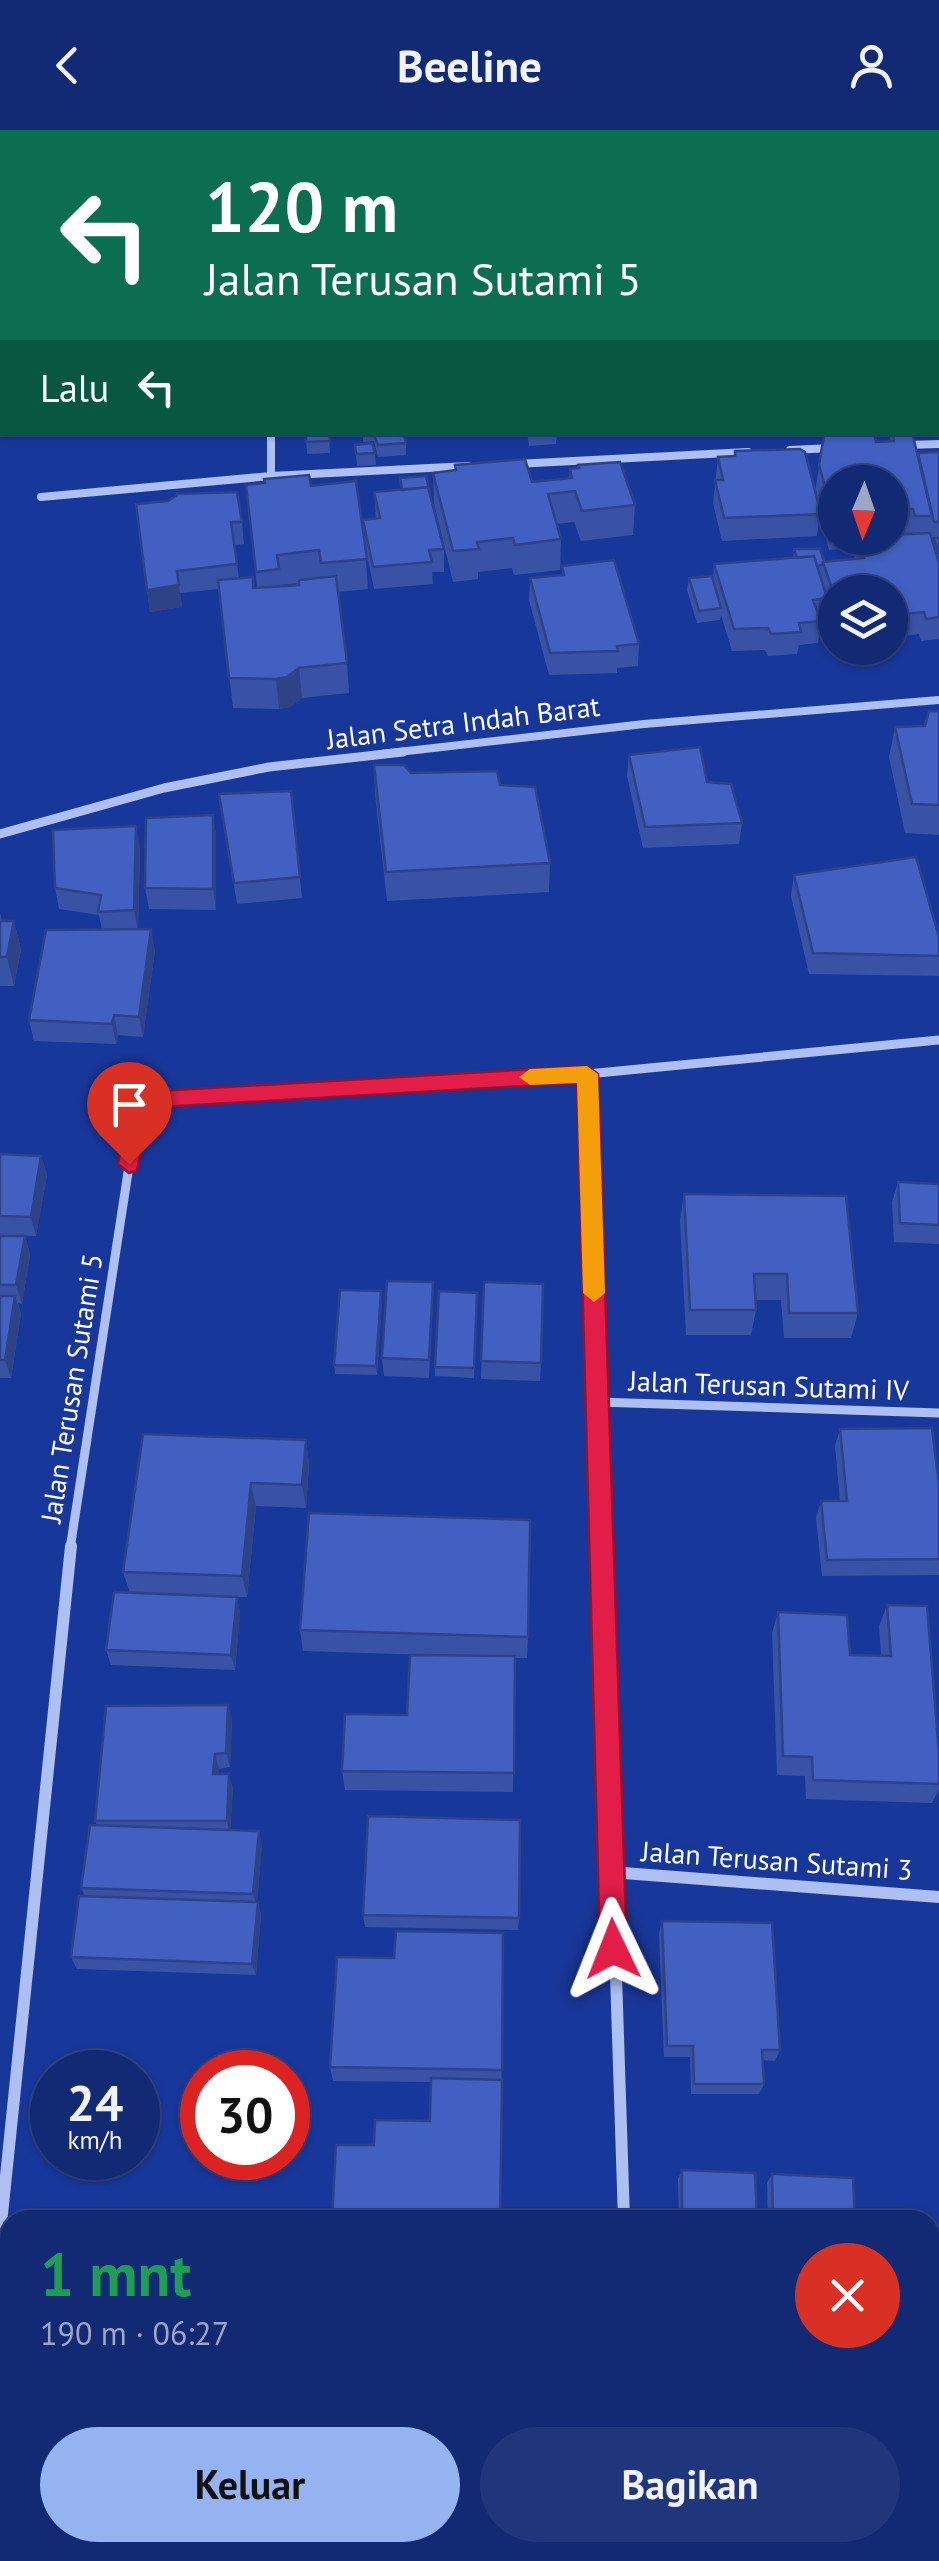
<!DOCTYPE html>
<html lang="id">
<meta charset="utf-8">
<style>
body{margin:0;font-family:"PT Sans",sans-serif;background:#1f357c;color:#f1f3f6;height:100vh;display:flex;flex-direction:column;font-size:38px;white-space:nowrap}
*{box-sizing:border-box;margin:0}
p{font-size:32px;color:#9ca6c5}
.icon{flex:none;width:55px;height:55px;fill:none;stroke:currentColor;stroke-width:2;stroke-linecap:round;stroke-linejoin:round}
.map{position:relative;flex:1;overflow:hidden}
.side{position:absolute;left:0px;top:2080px;width:940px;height:352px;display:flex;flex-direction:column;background:#122974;border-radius:30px 30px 0 0;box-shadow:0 2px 8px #0004,0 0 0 2px #314586}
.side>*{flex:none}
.banner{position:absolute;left:0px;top:0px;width:940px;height:305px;box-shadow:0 2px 8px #0004,0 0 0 2px #314586;background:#0b6e4f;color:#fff;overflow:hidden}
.needle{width:65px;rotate:182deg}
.controls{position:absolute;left:818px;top:335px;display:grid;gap:20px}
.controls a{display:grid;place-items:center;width:90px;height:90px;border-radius:50%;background:#122974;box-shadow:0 2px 8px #0004,0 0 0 2px #314586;font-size:50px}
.speed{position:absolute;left:30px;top:1920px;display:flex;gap:20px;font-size:50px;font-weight:700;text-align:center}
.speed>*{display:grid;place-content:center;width:130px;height:130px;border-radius:50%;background:#122974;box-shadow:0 2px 8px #0004,0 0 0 2px #314586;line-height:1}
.speed small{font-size:25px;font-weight:400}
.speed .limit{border:15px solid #d22;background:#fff;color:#111}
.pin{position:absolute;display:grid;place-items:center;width:85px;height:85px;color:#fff;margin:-102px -42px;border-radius:50% 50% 50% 0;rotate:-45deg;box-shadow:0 0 10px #0007}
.pin .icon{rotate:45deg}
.me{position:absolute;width:110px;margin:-55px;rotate:358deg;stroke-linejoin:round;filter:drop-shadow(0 0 8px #0008)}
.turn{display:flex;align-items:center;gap:35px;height:210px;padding:0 40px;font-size:45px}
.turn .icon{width:130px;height:130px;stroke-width:2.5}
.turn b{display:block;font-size:70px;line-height:85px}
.then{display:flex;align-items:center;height:95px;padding:0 40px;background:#0003;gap:20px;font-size:38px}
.round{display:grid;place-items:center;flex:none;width:105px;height:105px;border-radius:52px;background:#1f357c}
.overview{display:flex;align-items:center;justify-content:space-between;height:170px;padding:0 40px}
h1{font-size:60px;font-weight:600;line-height:75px;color:#1e9e55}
.primary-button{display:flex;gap:20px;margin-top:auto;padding:20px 40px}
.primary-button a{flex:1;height:115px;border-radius:60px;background:#95b2f1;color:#111;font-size:40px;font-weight:600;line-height:115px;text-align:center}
.primary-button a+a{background:#1f357c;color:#f1f3f6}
header{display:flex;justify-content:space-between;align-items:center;height:130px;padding:0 40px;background:#122974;font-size:45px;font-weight:600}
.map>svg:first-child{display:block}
</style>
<header><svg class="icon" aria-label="back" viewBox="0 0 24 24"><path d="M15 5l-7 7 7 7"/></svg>Beeline<svg class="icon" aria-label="person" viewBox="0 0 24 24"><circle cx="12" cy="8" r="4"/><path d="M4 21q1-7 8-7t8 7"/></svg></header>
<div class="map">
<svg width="939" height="2431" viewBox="0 0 939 2431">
<rect width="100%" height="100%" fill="#18379a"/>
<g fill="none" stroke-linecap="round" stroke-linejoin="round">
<!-- minor-far2 -->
<path stroke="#aebff1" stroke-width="8" d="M271 302V346
M905 315 939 314
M790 320 833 318
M515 334 748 322
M41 367 271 346 469 336
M381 624 644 594 939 570"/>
<!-- minor-far1 -->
<path stroke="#aebff1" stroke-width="9" d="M0 704 164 658 269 637 403 622
M587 944 602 1419
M597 1272 939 1283
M70 1419 135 997 148 974 170 967 587 944 939 910"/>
<!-- minor -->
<path stroke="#aebff1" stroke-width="12" d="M602 1416 624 2090
M610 1742 939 1767
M0 2104 71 1416
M930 2359 939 2361"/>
</g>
<!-- wall -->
<path fill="#3853a6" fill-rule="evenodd" d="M317 0H523L522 2H317Z
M938 59H939V179H938Z
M306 302H329L330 323 307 324Z
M363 302H403L406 313V325L378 327 374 311 363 312Z
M527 302H557L556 314 529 316Z
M891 302H912L917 325 939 322V509L921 511 919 504 898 507 895 496 890 497V462H835V501L826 475 824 490 821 491 818 513 799 515 797 524 768 526 765 520 732 521 721 485 720 490 697 493 687 460 689 448 713 449 714 434 793 428 794 419 824 431 854 429 856 418 829 420 820 387 817 406 722 411 713 373 718 327 734 326 735 321 815 362 824 305 876 312H889ZM835 352H890V408H835Z
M355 315 375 323 376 335 357 336Z
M455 335 532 352 569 348 570 339 577 338 578 335 635 375 633 405 581 411 574 392 556 394 561 409 560 440 514 445 512 438 478 442V449L453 452 434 373 433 343 455 340Z
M400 348 444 419V442H432L433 454 374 459 365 415 368 459 338 462 347 533 349 563 302 568 290 577 279 579 233 578 219 459 180 463 182 477 150 482 136 374 242 392 244 414 234 415 239 448 254 458H257L246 355 311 356 364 410 363 390 376 389 374 362 401 360ZM299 453V455L280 456V455Z
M562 436 639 514 638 536 617 538V543L549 545 529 470 530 448 562 445Z
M939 581V705L905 703 889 627 895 597 925 596Z
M629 625 707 652 742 693 739 714 643 718 627 646Z
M374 635 411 643 500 655 550 733 549 762 387 771 375 664Z
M291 661 302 768 237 774 219 664Z
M213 685 216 706V780L149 779 145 758Z
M140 717 138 799 155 820 143 907 118 905 116 914 34 911 29 890 102 800 99 785 59 779 55 758Z
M794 745 939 807V846L809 844 791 766Z
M0 783 2 791H14L21 820 14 856H0Z
M0 1024 41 1026 47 1045 36 1106 0 1105Z
M898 1052 939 1054V1114L894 1112 892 1072Z
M684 1064 858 1183 851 1208H784L781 1170H756V1180L751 1205H686L680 1090Z
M0 1106H25L30 1125 22 1174 18 1173 21 1184 11 1248H0Z
M484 1152 541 1233 540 1251 481 1249Z
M477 1163 474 1248 435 1246V1237Z
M382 1171 377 1245 335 1244 334 1235Z
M433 1171 429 1248 384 1246 382 1228Z
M840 1299 939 1354V1445L822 1446 816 1388 821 1371H840L835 1316Z
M306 1310 309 1334 306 1378 256 1376 247 1467H237L240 1483 235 1540 111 1535 106 1520 130 1463 123 1442Z
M887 1475 939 1624V1659L932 1673 806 1669 805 1646 777 1645 772 1503 778 1482 850 1525 881 1526 879 1496Z
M300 1500 528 1507 527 1528H515L513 1662 345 1660 342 1641 407 1585 428 1525 303 1521Z
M232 1589 230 1637 219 1639 218 1644 233 1658 230 1700 262 1714 257 1772 261 1784 256 1845 77 1839 71 1827 85 1766 81 1758 97 1696 95 1691Z
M363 1785 519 1788 518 1800 365 1797Z
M662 1791 780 1920 775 1931 763 1930 764 1954 759 1964H691L690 1927H664L659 1803Z
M503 1803 500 2090 374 2015 430 1991 431 1952 333 1951 330 1937 394 1828Z
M682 2040 757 2090H679L678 2049Z
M772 2044 855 2090H768L767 2053Z
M112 2422H223V2425L118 2426Z"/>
<!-- shaded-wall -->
<path fill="#2e4387" d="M179 455 182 477 150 482 147 460Z
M299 538 302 568 290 577 279 579 276 549Z
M213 685 216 706V780L213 759Z
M136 696 140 717 138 801 134 780Z
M14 791 21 820 14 856 7 827Z
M151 799 155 820 143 907 139 887Z
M114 885 118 905 116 914 112 894Z
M41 1026 47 1045 36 1106 31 1087Z
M25 1106 30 1125 22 1174 16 1155Z
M433 1152V1171L429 1248V1230Z
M381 1161 382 1171 377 1245 376 1236Z
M15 1166 21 1184 11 1248 5 1230Z
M306 1310 309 1334 306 1378 302 1355Z
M251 1353 256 1376 247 1467 242 1446Z
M237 1467 240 1483 235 1540 231 1525Z
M228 1575 232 1589 230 1637 226 1623Z
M215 1624 219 1639 217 1658 213 1644Z
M229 1644 233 1658 230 1704 227 1691Z
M259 1701 262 1714 257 1776 253 1764Z
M258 1772 261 1784 256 1845 252 1834Z
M1 2342 9 2346 0 2420V2347Z"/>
<!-- building -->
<path fill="#4160c1" stroke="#2e4387" stroke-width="2.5" d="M201 0H241L255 2H199Z
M391 0H435L434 2H390Z
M459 0H501L499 2Z
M525 0H561L560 2H524Z
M562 0H632L631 2H562Z
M637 0H693V2H637Z
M698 0H754L755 2H697Z
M754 0H784V2H756Z
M788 0H825V2H788Z
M830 0H857L856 2H829Z
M861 0H926V2H861Z
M938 121H939V157H938Z
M938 193H939V259H938Z
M306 302H329L330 311 306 312Z
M892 302H912L932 386H915L913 379 890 380V352H835L834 389 819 335 824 305 874 304 876 312 894 311Z
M374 305 404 306 406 313 378 315Z
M372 313 375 323 356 324 355 315Z
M800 319 805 322 821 384 724 388 715 350H723L718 327 735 326V321Z
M939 322V392H934L918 323Z
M525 329 532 352 572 348 570 339 579 338 578 335 620 332 635 375 582 381 575 361 548 364 561 409 515 415 513 408 477 412 479 419 453 421 433 343 456 340 455 335Z
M309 345 311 356 356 351 367 429 321 433 319 420 277 425 279 439 256 442 246 355 265 353 264 349Z
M426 346 430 364 428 357 402 360 400 348Z
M428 357 444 419 429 420 432 432 373 437 363 390 380 388 374 362Z
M237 362 242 392H231L237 434 177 441 179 455 147 460 136 374 168 371 178 364Z
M930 403 939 433V487L926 489 924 482 903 484 900 474 890 475V462H835V468L823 432 864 428 858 408H890V405Z
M934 408H939V424Z
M794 419H820L824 431 822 435 817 436 814 426 797 428Z
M814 426 827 468 813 470 821 491 799 493 801 502 771 504 768 498 734 499 714 434Z
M614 430 639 514 617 516 618 521 550 523 530 448 564 445 562 436Z
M336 446 347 533 299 538 287 547 276 549 229 548 218 450 253 447V458L299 455V450Z
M712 446 721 478 699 481 689 448Z
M929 581H939V675L912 674 895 597 925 596Z
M700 617 707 652 731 654 742 693 645 697 629 625Z
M374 635H404L411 643 497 641 500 655 535 657 550 733 386 742Z
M291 661 300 747 234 753 219 664Z
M213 685V759L145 758 146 688Z
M136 696 134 780 98 782 101 765 55 758 53 700Z
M916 727 939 807V826L813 823 794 745Z
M0 791H14L7 827H0Z
M151 799 139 887 114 885 112 894 29 890 46 800Z
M0 1024 41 1026 31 1087 0 1086Z
M898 1052 939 1054V1095L900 1093Z
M684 1064 846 1066 858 1183H789L787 1144H754L756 1180H690Z
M0 1106H25L16 1155H0Z
M387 1151 433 1152 429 1230 382 1228Z
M484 1152 543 1154 541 1233 481 1231Z
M340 1160 381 1161 376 1236 334 1235Z
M439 1161 477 1163 474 1238 435 1237Z
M0 1166H15L5 1230H0Z
M932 1298 939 1354V1429L827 1430 821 1371H847L840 1299Z
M143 1304 306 1310 302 1355 251 1353 242 1446 123 1442Z
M309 1383 530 1390 528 1507 300 1500Z
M114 1462 237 1467 231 1525 106 1520Z
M887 1475 927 1476 939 1624V1654L813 1650 812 1627 783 1626 778 1482 847 1485 850 1525 891 1526Z
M410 1525 515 1526 514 1643 342 1641 345 1584 407 1585Z
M228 1575 226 1623 215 1624 213 1644H229L227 1691H95L106 1576Z
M368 1686 520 1690 519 1788 363 1785Z
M90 1695 259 1701 253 1764 81 1758Z
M79 1766 258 1772 252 1834 71 1827Z
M662 1791 772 1793 780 1920H762L764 1954H694L693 1916H667Z
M396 1801 503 1803 502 1940 330 1937 337 1827 394 1828Z
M431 1948 502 1950 500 2090H332L336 2015H374L375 1990 430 1991Z
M682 2040 755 2043 757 2090H682Z
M772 2044 853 2048 855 2090H773Z
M244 2422H324V2431H243Z
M366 2422H547L546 2431H365Z
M612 2422H733L732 2431H611Z"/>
<!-- route -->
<path fill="#e11d48" stroke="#92132f" stroke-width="2.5" d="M587 936 598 944 627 1819 623 1828 613 1832 604 1828 600 1819 577 953 161 977 146 998 137 1040 129 1043 118 1034C123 1005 127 972 158 961Z"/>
<!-- slow -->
<path fill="#f59e0b" d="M587 936 598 944 605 1163 594 1172 583 1163 577 953 530 955 519 947 530 939Z"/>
<g text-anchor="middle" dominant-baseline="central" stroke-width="8" stroke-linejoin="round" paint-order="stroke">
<!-- street labels -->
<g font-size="28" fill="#fff" stroke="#18379a">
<text transform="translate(463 592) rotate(-7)">Jalan Setra Indah Barat</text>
<text transform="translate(769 1255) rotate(2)">Jalan Terusan Sutami IV</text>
<text transform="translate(71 1258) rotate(-81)">Jalan Terusan Sutami 5</text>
<text transform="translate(777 1730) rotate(4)">Jalan Terusan Sutami 3</text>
</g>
</g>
</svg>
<div class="controls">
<a><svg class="needle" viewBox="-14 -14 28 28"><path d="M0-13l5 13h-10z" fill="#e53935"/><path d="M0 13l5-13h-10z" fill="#9ca6c5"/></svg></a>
<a><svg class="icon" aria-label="layers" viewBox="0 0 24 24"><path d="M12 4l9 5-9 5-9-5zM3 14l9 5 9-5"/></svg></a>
</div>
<div class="speed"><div>24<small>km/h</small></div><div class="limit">30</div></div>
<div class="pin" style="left:129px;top:1034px;background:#d93025"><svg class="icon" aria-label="arrive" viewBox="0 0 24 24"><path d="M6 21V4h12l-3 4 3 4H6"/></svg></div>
<svg class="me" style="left:613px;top:1819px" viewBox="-20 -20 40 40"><path d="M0-17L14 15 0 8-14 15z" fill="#e11d48" stroke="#fff" stroke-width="4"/></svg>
<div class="banner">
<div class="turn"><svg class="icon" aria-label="left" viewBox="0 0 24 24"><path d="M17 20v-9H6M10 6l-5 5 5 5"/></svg><div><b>120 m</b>Jalan Terusan Sutami 5</div></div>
<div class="then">Lalu<svg class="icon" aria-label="left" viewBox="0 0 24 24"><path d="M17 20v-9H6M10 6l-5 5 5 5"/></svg></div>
</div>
<section class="side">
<div class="overview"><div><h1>1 mnt</h1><p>190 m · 06:27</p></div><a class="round" style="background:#d93025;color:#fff"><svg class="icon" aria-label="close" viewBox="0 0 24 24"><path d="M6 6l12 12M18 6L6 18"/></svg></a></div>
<div class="primary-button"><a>Keluar</a><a>Bagikan</a></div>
</section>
</div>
